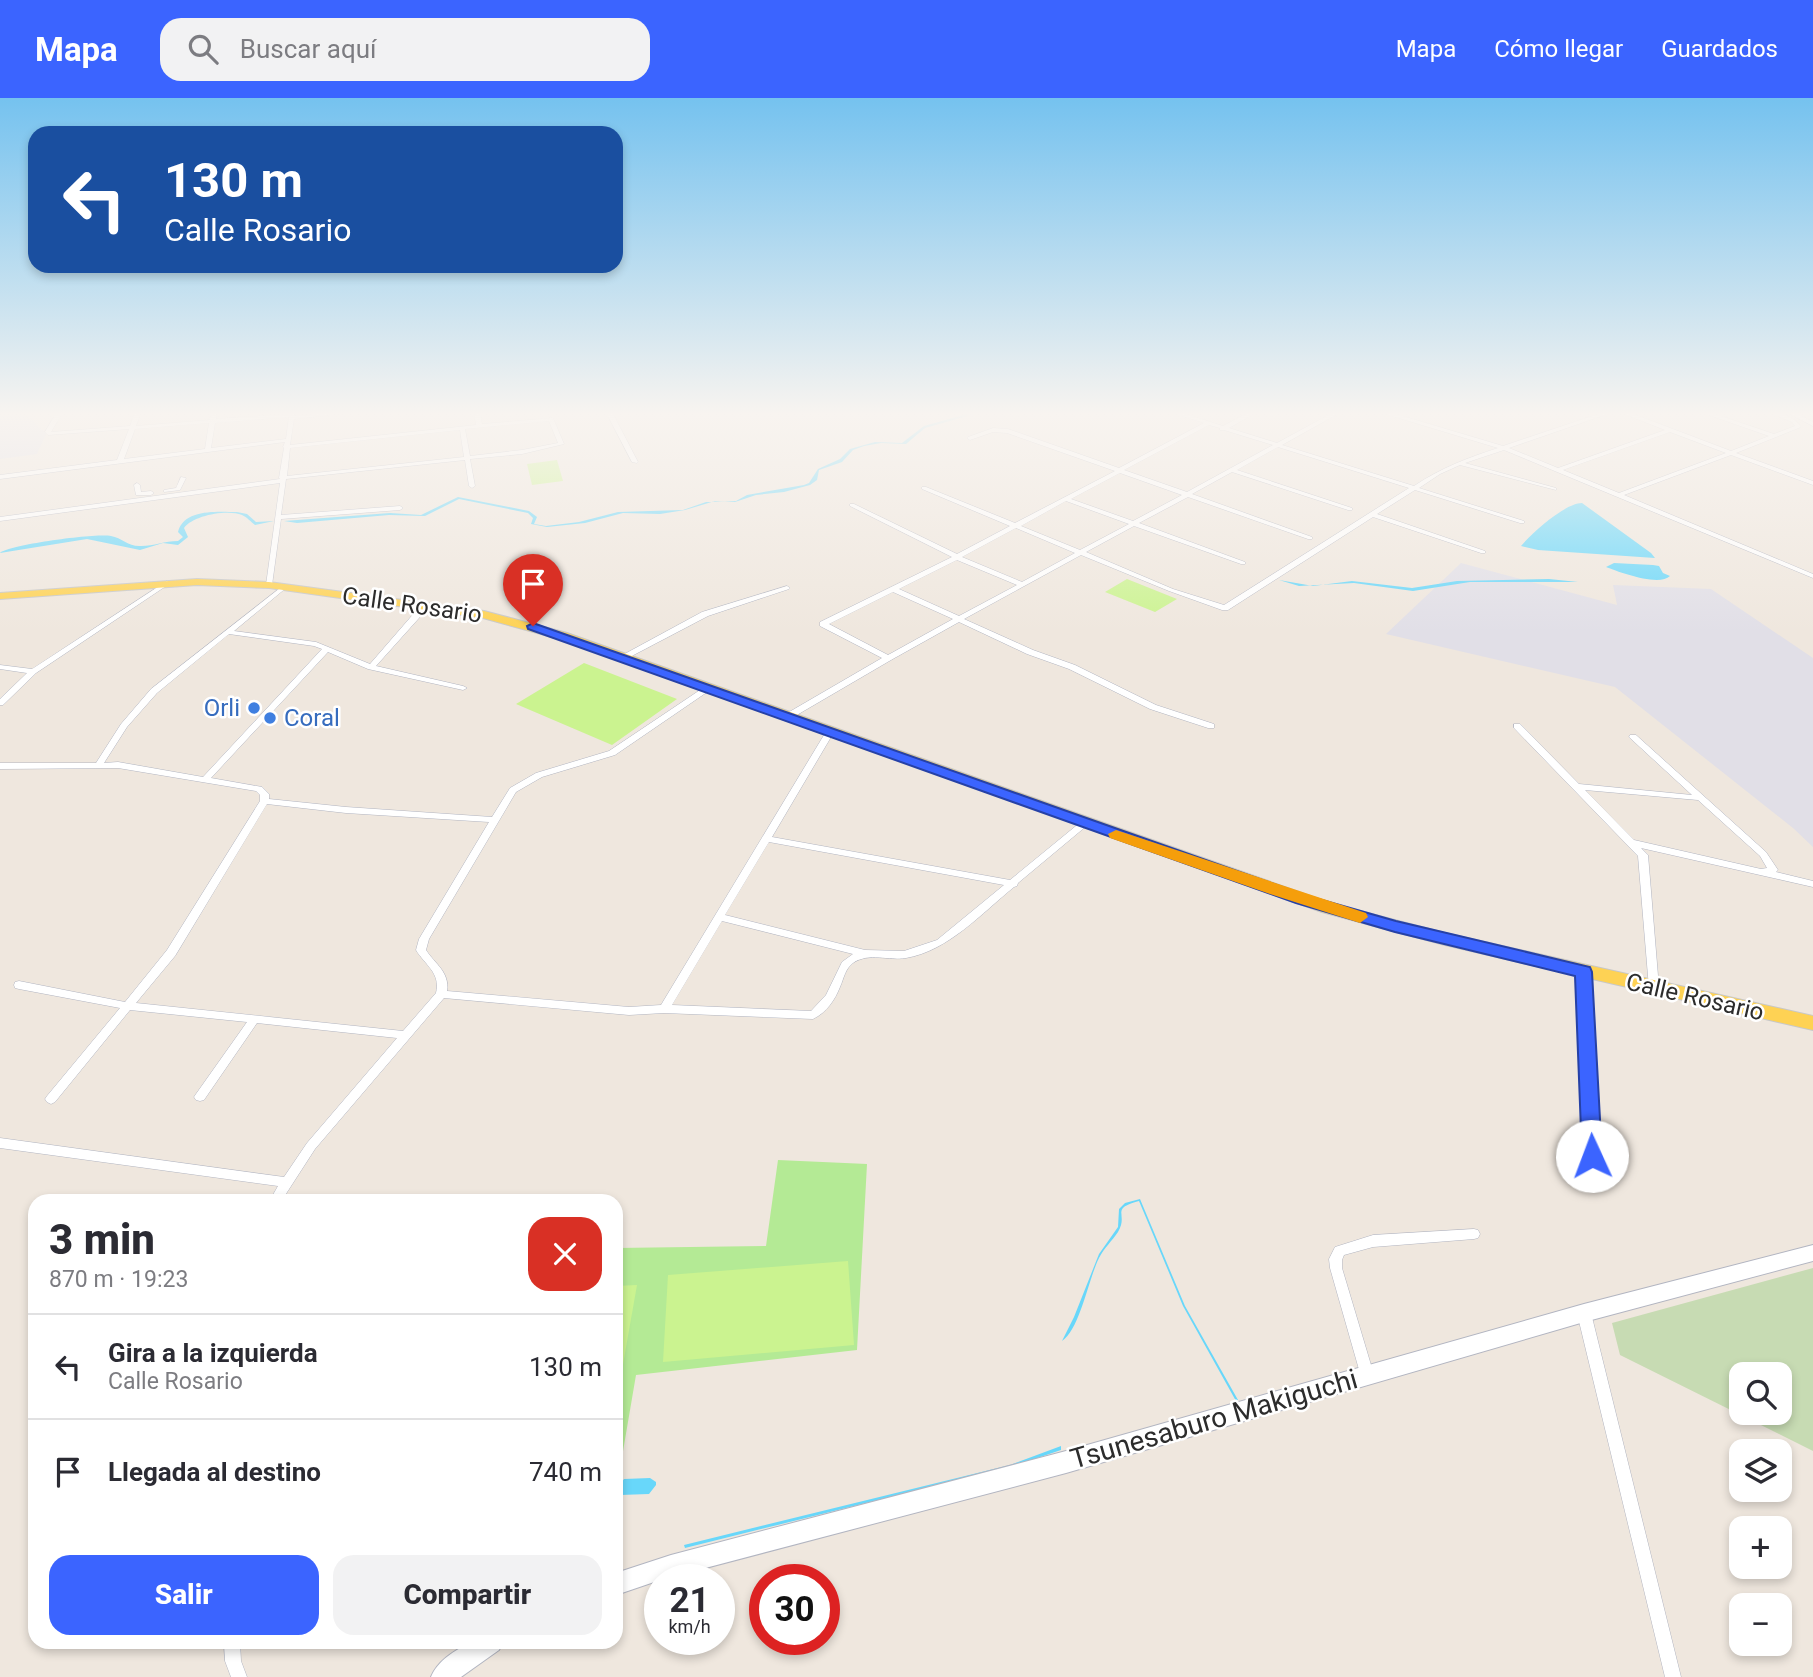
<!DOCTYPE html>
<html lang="es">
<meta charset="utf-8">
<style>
body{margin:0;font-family:Roboto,sans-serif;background:#f2f2f3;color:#2b2b33;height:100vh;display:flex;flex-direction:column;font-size:26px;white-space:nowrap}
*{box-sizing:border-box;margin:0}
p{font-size:23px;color:#7c7c81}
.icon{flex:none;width:38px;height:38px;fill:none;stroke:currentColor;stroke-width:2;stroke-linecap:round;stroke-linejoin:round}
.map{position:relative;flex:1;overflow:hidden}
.details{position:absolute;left:28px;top:1096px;width:595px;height:455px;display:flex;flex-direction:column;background:#fff;border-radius:21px;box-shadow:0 4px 10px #0003}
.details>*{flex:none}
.banner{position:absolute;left:28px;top:28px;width:595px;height:147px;border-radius:21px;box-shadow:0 4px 10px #0003;background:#1a4fa0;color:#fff;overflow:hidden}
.buttons{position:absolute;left:1729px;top:1264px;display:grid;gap:14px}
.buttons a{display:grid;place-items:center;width:63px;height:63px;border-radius:14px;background:#fff;box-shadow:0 4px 10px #0003;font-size:35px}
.speed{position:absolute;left:644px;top:1466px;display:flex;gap:14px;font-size:35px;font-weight:700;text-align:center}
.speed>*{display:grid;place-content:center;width:91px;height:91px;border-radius:50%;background:#fff;box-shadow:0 4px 10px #0003;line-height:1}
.speed small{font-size:18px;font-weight:400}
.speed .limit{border:10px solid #d22;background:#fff;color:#111}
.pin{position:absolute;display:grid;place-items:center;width:60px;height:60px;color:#fff;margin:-72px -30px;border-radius:50% 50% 50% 0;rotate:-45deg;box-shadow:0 0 7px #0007}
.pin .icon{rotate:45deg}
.me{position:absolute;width:77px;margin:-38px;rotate:358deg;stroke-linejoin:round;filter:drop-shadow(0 0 5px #0008)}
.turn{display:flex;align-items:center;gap:24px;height:147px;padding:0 21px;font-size:32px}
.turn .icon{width:91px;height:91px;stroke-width:2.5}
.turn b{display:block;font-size:49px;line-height:60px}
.round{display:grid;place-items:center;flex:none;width:74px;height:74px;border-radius:21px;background:#f2f2f3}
.head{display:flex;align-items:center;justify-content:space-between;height:119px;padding:0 21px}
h1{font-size:42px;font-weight:800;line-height:52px}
.cta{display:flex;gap:14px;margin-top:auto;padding:14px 21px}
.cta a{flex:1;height:80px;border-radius:21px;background:#3b64ff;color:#fff;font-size:28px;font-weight:800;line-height:80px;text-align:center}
.cta a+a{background:#f2f2f3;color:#2b2b33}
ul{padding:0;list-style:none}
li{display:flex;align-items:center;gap:21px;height:105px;padding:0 21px;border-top:2px solid #e1e1e2}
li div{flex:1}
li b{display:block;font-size:26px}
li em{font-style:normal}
header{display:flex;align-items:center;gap:42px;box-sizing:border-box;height:98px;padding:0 35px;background:#3b64ff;color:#fff}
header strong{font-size:33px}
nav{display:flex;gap:38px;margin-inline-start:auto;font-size:24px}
.search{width:490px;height:63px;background:#f2f2f3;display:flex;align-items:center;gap:18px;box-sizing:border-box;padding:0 24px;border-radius:21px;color:#7c7c81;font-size:26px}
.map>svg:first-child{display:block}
</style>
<header>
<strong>Mapa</strong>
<div class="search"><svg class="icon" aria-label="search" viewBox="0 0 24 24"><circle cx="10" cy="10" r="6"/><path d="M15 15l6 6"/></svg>Buscar aquí</div>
<nav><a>Mapa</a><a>Cómo llegar</a><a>Guardados</a></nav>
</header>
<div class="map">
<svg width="1813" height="1579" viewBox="0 0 1813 1579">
<rect width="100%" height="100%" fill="#efe7de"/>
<!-- industrial -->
<path fill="#e1dfe7" d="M0 314H25L46 336 37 356 0 361Z
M1461 465 1617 507 1613 487 1711 491 1813 560V749L1793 730 1615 589 1386 536Z"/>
<!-- green -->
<path fill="#b4ea95" d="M778 1062 867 1066 857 1252 636 1277 622 1359H616V1150L766 1148Z"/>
<!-- cemetery -->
<path fill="#c7dbb3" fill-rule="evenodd" d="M1813 1170V1353L1620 1257 1612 1225ZM1741 1276H1780V1314H1741Z"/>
<!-- pitch -->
<path fill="#cbf390" d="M557 362 563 383 532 387 527 366Z
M1127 481 1177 501 1155 514 1105 494Z
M584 565 677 601 612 647 516 606Z
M848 1163 854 1247 663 1264 668 1177Z
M637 1187 622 1272H616V1188Z"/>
<!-- water -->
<path fill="#68d7fa" d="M974 314H981L925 330 906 346 881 345 864 348 853 352 842 364 819 372 817 382 810 387 784 394 756 397 735 404 715 403 685 412 660 416 623 415 585 425 547 429 531 426 533 420 528 415 459 401 425 418 389 417 297 425 284 423 390 415 421 417 458 399 529 413 537 419 534 426 546 428 579 424 618 414 683 412 706 404 736 403 747 397 804 387 809 385 818 371 840 361 850 351 875 344 902 345 924 328Z
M1582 405 1651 455 1655 460 1538 452 1521 448C1532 435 1565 405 1582 405Z
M237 414 247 416 256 424 274 423 255 427C251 424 247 419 242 417 228 411 193 417 184 430L188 439 178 447 163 445 140 452 87 441 0 455C8 447 95 435 111 438 122 440 129 449 141 448 154 448 165 443 178 443L183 439 178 434C184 410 219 414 237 414Z
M1614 465 1653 467 1659 468 1663 475 1670 478C1659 489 1619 474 1606 469Z
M1549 481 1578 484H1470L1413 493 1354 485 1299 488 1279 482 1313 488 1352 483 1412 490 1457 483Z
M1140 1101 1185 1208 1238 1302 1236 1303 1183 1208 1139 1103C1109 1111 1129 1116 1118 1134 1112 1143 1104 1150 1099 1160 1088 1182 1080 1231 1062 1243L1074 1219 1099 1156 1118 1129 1119 1111 1125 1105Z
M1061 1348V1352L1011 1369 685 1450 684 1447 1010 1367Z
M650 1380 656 1384V1387L649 1396 620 1397 616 1401V1392L624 1381Z"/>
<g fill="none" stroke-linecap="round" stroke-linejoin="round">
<!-- street casing -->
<g stroke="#b2b5c1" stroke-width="1">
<path id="street" d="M57 314H63L51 334 130 328 135 314H141L136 328 210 322 211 314H217L216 321 289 316V314H295L294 318 333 314H355L294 321 290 347 476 327 474 314H480L482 326 553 320 564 346 522 356 470 361 475 388 472 390 469 388 465 362 286 381 281 417 400 408 403 410 400 412 281 421 272 487 269 489 266 487 280 385 0 423V419L280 381 279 380 284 350 283 349 285 344 0 381V377L117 362 129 331 48 337 45 334ZM289 319 286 341 211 350 215 325ZM549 323 558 345 522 352 470 358 465 331ZM209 325 205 351 124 361 135 331ZM460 332 464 359 287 378 290 350Z
M606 314H612L638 364 637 365 632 364Z
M1170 314H1179L1223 328 1249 314H1257L1229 330 1277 345 1334 314H1341L1282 347 1414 388C1441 370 1467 360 1498 350L1379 314H1389L1503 348 1604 314H1613L1509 350 1558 370 1665 332 1619 314H1628L1731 353 1769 338 1700 314H1709L1774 336 1795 328 1792 324 1768 314C1781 314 1794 319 1801 329L1736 355 1813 383V387L1731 357 1624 397 1813 476V480L1504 352 1465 365 1556 390V392L1460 367 1440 376 1419 390 1524 423V425H1520L1415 392 1377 416 1485 453V455H1481L1373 419 1228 512H1222L1169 493 1081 457 964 521 1033 552 1075 567 1156 607 1214 626V630H1208L1150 611 1069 571 1027 556 959 524 891 562 790 621H784V617L882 560 820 528V524L952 459 850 408V406H854L957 456 1010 428 922 391V389H926L1015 425 1115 373 1007 335 993 334 970 342 967 340 968 339 993 330 1008 331 1119 370 1204 325ZM1209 327 1220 330V332H1224L1273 347 1187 394 1124 372ZM1670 334 1726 355 1619 395 1563 372ZM1278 349 1409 390 1224 507 1173 491 1086 454 1134 428 1241 466H1245V464L1139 425 1188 399 1308 441H1312V439L1192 396 1232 374 1348 412H1352V410L1237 372ZM1120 375 1182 397 1133 423 1071 401ZM1066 403 1129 426 1080 452 1021 428ZM1016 430 1075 455 1022 484 962 459ZM957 462 1017 487 959 518 899 491ZM893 494 953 521 888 557 829 526Z
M1786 314H1794L1813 324V328Z
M181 379 186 380 180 392 164 394V392L176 390Z
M137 385 140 387 141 394 151 393 154 395 151 397H136L134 387Z
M167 483 170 485 169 486 36 575 3 607H0V601L27 575 0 571V567L32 571Z
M284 487 287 489 286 490 234 533 316 544 370 566 422 506H425L429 508 428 510 376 568 463 588 467 590 463 592 368 571 328 554 211 680 262 689 269 696V701L346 709 492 719 510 690 536 675 609 653 706 588H709L713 590 615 657 542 679 516 694 429 841 426 852C435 866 450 874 447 893L629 909 661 907 827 632H833L834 634 772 739 1010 782 1082 723 1085 722 1090 725 1018 785 1017 788 1014 789C982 815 948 853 906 860 889 863 869 854 853 865 845 871 844 880 840 889 835 902 826 915 813 921L664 915 629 917 444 900 315 1051 282 1102H270L278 1088 0 1050V1040L284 1079 307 1045 397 940 257 925 204 1002 200 1003 196 1002 194 999 196 996 247 924 130 912 55 1004 51 1006 47 1004 45 1001 47 998 120 910 19 891 15 890 14 887 15 884 19 883 125 904 167 852 260 703V697L256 693 118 670 0 671V665H96L121 626 151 591ZM229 536 314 548 322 551 203 679 118 664 104 665 127 629 157 595ZM267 706 346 715 489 724 419 841 416 852C425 867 441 875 436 895L403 933 136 905 175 858ZM769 744 1004 787 937 842 904 853 865 852 725 817ZM722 823 853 856 842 864 826 897 811 913 672 907Z
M787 488 790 490 789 491 708 518 626 561H623L619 559 702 514Z
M1514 626H1520L1579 686 1692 697 1629 639 1630 637H1636L1766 754 1778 772 1776 774 1813 783V789L1641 750 1648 757 1659 890 1658 893H1650L1649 890 1638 758 1514 630ZM1585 692 1698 702 1760 758 1767 770 1761 771 1634 742Z
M1584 870 1588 871 1589 874 1598 1057 1596 1060 1592 1062 1588 1060 1586 1057 1579 874 1580 871Z
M1474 1131 1478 1132 1480 1136 1478 1140 1474 1141 1373 1149 1344 1157 1342 1162V1170L1374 1277 1372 1282 1367 1284 1362 1282 1330 1170 1329 1161 1335 1149 1373 1137Z
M1584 1209 1589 1211 1591 1215 1681 1579H1665L1577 1215 1579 1211Z
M224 1544H240L241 1563 247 1579H231L225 1563Z"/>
</g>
<!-- secondary casing -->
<g stroke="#b2b5c1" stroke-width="2">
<path id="secondary" d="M1813 1147V1163L1584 1224 1066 1375 660 1482 616 1497V1475L671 1457 1066 1353 1584 1206Z
M470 1544H503L499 1552 461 1579H431C438 1562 455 1553 470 1544Z"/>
</g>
<!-- primary casing -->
<g stroke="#c8c8c8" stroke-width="2">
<path id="primary" d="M197 481 269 484 484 513 567 535 1333 806 1445 835 1813 918V932L1445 847 1322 814 559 541 483 520 269 490 197 487 0 501V495Z"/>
</g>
<!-- street -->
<use href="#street" fill="#fff" fill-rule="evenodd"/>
<!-- secondary -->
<use href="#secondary" fill="#fff" fill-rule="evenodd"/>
<!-- primary -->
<use href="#primary" fill="#fed254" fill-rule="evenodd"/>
</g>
<!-- sky -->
<linearGradient id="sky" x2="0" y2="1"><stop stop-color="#75c2ef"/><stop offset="0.59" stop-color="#f8f4f0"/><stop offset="1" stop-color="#f8f4f0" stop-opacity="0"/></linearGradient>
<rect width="1813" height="535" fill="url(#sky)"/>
<!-- route -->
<path fill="#3b64ff" stroke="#2641a6" stroke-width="2" d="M533 525 1308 798 1396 823 1590 869 1592 874 1602 1058 1599 1063 1592 1066 1585 1063 1582 1058 1575 878 1395 834 1296 805 528 531 527 528Z"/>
<!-- slow -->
<path fill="#f59e0b" d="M1116 732 1366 815 1368 819 1360 825 1270 796 1110 740 1108 736Z"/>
<!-- markers -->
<g fill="#3f7fe0" stroke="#fff" stroke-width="2.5">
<circle cx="254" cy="610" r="7"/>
<circle cx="270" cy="620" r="7"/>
</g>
<g text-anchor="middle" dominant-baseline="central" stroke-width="5" stroke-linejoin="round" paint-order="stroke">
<!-- street labels -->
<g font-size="24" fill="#2c2c2c" stroke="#fff">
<text transform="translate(412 507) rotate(8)">Calle Rosario</text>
<text transform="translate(1695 899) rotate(13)">Calle Rosario</text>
</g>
<!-- shop labels -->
<g font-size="24" fill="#366cbe" stroke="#fff" text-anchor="end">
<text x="240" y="610">Orli</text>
<text x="284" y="620" text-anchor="start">Coral</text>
</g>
<!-- near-street labels -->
<g font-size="28" fill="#2c2c2c" stroke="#fff">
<text transform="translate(1214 1321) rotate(-16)">Tsunesaburo Makiguchi</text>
</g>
</g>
</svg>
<div class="buttons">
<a><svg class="icon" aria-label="search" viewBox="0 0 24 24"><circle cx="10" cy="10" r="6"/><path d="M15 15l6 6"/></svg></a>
<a><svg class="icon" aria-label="layers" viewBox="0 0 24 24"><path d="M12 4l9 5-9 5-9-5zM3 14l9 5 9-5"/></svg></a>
<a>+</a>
<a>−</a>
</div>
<div class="speed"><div>21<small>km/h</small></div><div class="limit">30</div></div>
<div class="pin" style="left:533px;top:528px;background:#d93025"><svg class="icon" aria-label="arrive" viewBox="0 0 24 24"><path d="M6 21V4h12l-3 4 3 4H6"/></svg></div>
<svg class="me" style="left:1592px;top:1058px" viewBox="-20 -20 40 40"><circle r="19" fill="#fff"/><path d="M0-13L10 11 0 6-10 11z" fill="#3b64ff"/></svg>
<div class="banner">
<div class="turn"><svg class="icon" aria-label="left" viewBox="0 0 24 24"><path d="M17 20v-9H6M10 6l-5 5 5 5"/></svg><div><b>130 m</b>Calle Rosario</div></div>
</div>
<section class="details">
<div class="head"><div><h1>3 min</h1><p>870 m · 19:23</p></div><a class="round" style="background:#d93025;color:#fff"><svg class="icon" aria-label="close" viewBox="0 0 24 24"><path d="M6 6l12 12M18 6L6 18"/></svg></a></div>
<ul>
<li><svg class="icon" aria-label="left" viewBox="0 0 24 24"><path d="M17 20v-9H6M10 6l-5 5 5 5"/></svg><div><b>Gira a la izquierda</b><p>Calle Rosario</p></div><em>130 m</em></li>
<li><svg class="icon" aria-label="arrive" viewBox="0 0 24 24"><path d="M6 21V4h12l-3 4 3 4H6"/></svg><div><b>Llegada al destino</b></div><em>740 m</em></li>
</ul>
<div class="cta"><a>Salir</a><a>Compartir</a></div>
</section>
</div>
